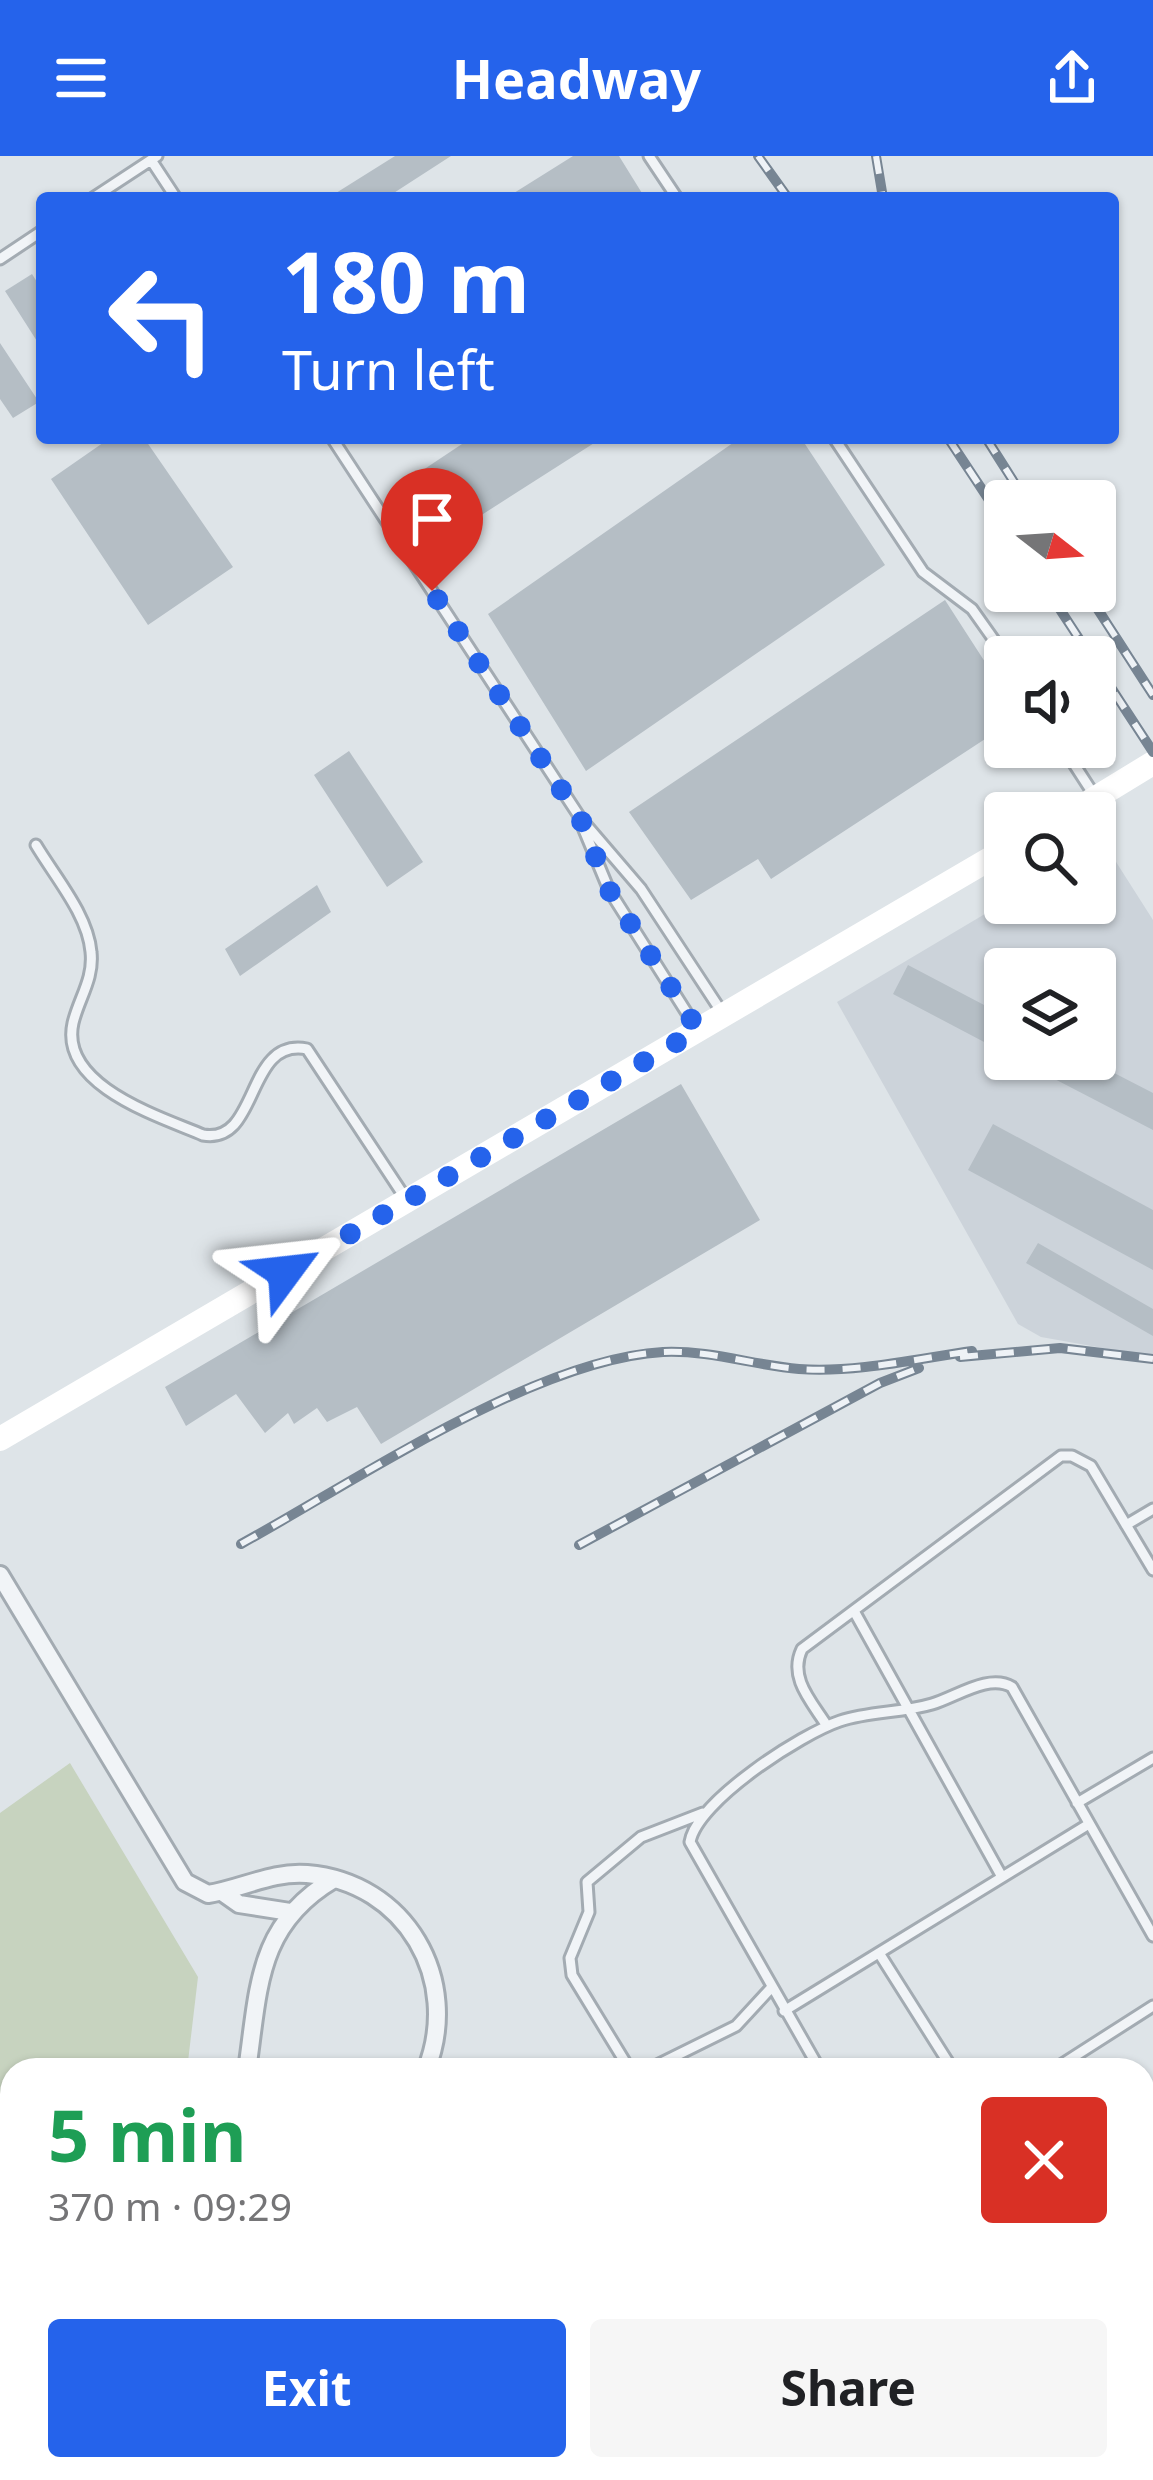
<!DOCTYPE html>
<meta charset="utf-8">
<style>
body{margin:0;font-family:"Noto Sans",sans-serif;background:#f6f6f6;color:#202124;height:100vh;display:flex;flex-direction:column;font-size:45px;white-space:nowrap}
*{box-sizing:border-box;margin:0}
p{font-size:39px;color:#757577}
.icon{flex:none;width:66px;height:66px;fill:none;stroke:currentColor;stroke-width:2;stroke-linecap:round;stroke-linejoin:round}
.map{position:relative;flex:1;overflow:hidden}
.details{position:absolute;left:0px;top:1902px;width:1155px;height:423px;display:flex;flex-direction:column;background:#fff;border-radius:36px 36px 0 0;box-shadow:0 3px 9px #0004}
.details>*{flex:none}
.banner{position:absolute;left:36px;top:36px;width:1083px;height:252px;border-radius:12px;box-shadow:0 3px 9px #0004;background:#2563eb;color:#fff;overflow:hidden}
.needle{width:78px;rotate:107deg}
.tools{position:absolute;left:984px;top:324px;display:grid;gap:24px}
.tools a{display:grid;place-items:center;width:132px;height:132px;border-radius:12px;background:#fff;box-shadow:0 3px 9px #0004;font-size:60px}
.pin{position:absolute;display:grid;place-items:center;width:102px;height:102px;color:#fff;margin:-123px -51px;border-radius:50% 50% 50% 0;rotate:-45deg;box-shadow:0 0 12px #0007}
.pin .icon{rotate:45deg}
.me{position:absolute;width:132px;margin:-66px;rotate:60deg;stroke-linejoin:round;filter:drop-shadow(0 0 9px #0008)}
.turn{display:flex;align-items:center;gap:42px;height:252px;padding:0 48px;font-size:54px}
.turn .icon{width:156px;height:156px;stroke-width:2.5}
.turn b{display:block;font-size:84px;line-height:102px}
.round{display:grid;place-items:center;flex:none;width:126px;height:126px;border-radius:12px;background:#f6f6f6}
.head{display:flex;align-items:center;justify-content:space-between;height:204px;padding:0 48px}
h1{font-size:72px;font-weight:700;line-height:90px;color:#1e9e55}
.primary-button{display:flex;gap:24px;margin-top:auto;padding:24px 48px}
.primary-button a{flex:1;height:138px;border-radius:12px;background:#2563eb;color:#fff;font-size:48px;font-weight:700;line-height:138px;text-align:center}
.primary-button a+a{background:#f6f6f6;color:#202124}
header{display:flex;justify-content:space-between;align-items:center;height:156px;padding:0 48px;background:#2563eb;color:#fff;font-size:54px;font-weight:700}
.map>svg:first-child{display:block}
</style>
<header><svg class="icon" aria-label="menu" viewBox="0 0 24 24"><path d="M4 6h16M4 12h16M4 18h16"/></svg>Headway<svg class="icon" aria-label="share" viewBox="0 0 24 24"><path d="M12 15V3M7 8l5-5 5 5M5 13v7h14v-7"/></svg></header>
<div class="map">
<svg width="1153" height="2324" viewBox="0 0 1153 2324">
<rect width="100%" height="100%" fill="#dee4e8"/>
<!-- built -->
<path fill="#ccd3da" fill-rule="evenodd" d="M1104 687 1153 764V1201L1041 1181 1018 1168 837 846 1005 746 1095 747V693ZM1005 813H1095V903H1005Z"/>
<!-- green -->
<path fill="#c7d3bf" d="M70 1607 198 1821 187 1914H12V2057L0 2054V1657Z"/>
<!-- building -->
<path fill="#b5bec5" d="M395 0H451L386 42H328Z
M573 0H619L645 42H506Z
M32 118 42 134V193L5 135Z
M0 187 39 246 13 262 0 243Z
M110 282H144L233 411 148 469 51 323Z
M471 282H602L444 383 408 324Z
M740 282H801L885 409 586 615 488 458Z
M945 444 1005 537V570L771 723 758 703 691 744 629 656Z
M349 595 423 706 387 731 314 619Z
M317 729 331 756 240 820 225 793Z
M908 809 1005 860V897L893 838Z
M1016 903H1087L1153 937V974Z
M681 928 760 1064 381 1288 357 1251 327 1266 317 1252 294 1268 288 1257 265 1277 236 1238 186 1270 165 1231Z
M993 968 1153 1054V1114L968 1014Z
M1038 1087 1153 1153V1180L1026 1107Z"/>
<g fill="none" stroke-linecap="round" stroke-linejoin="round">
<!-- lane casing -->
<g stroke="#a3abb2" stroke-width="15">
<path id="lane" d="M649 0 677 42
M151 4 176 42
M93 42 157 0
M0 103 42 75
M332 282 581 663 641 733 723 858
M834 282 923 416 972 453 1006 501
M1063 591 1096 642
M582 669 609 734 697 873
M36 689C55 721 88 759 91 796 94 823 79 842 73 867 59 930 161 961 203 979 260 989 245 881 307 893L404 1040
M1126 1369 1153 1353
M854 1455 1002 1721
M827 1570C812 1546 788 1522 802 1493L1061 1300H1072L1091 1310 1153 1414
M1077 1647 1153 1602
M879 1797 953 1914
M784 1855 1089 1668
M630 1914 572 1819 570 1802 589 1756 587 1726 641 1681 703 1657
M647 1914 736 1870 771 1832
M820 1914 690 1686C697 1645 801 1578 840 1565 870 1555 902 1557 932 1548 956 1541 989 1517 1012 1531L1153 1780
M1053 1914 1153 1850
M1143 2067 1149 2056 1145 2044 1153 2033
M1143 2162 1153 2156
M396 2313 398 2324
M779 2313 790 2321 810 2313
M458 2324V2313"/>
</g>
<!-- street casing -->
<g stroke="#a3abb2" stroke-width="22">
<path id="street" d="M0 1419 185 1726 208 1738C241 1733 273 1715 307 1718 406 1726 462 1824 426 1914
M222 1736 239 1748 290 1756
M247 1914C259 1833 256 1769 334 1723
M133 2313 139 2324
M632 2313 639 2324
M733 2313 740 2324
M428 2324 429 2313
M666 2324 683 2313"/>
</g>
<!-- primary casing -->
<g stroke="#9daab5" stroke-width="33">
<path id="primary" d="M1143 2298 1153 2291
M1100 2324 1118 2313"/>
</g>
<!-- highway casing -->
<g stroke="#8593a0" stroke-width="36">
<path id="highway" d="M1131 2324 1153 2311"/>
</g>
<!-- lane -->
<use href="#lane" stroke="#f1f4f7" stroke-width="9"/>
<!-- street -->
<use href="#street" stroke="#f1f4f7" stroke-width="16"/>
<!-- secondary -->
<path stroke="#fff" stroke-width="24" d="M1071 657 1153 607
M0 1283 1005 694"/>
<!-- primary -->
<use href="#primary" stroke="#fff" stroke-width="27"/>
<!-- highway -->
<use href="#highway" stroke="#fff" stroke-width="30"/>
<!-- rail casing -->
<g stroke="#778593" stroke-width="10">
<path id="rail" d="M758 0 788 42
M876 0 883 42
M948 282 1005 368
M986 282 1026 345
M1048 435 1091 501
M1086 435 1153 539
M1095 507 1153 596
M960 1201 1060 1192 1153 1203
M241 1388C354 1326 535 1203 663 1196 710 1194 753 1209 799 1213 855 1217 916 1203 972 1195
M579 1389 880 1227 919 1212"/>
</g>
<!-- rail -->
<use href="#rail" stroke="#eef2f6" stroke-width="6" stroke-dasharray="18" stroke-linecap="butt"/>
</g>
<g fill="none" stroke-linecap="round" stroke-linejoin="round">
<!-- route -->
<path stroke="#2563eb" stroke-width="21" stroke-dasharray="0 37.8" d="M285 1116 698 874 609 734 581 664 432 435"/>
</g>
</svg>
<div class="tools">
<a><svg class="needle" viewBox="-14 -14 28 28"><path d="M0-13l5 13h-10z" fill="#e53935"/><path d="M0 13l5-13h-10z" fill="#757577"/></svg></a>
<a><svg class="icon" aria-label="sound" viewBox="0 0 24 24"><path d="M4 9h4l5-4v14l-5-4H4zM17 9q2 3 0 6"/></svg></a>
<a><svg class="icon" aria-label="search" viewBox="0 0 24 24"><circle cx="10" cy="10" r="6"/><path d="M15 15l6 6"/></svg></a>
<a><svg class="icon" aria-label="layers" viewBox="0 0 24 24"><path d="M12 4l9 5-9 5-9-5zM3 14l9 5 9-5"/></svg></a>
</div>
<div class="pin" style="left:432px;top:435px;background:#d93025"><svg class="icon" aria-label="arrive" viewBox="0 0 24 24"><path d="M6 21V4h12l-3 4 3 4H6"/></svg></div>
<svg class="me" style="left:285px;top:1116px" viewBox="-20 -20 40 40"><path d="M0-17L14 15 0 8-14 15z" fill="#2563eb" stroke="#fff" stroke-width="4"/></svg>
<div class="banner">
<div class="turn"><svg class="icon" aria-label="left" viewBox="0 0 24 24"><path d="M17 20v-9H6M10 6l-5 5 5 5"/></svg><div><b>180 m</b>Turn left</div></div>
</div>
<section class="details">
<div class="head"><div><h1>5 min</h1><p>370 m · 09:29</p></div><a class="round" style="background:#d93025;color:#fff"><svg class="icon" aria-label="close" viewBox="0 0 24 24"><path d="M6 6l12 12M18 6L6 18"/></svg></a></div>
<div class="primary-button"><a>Exit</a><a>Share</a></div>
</section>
</div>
